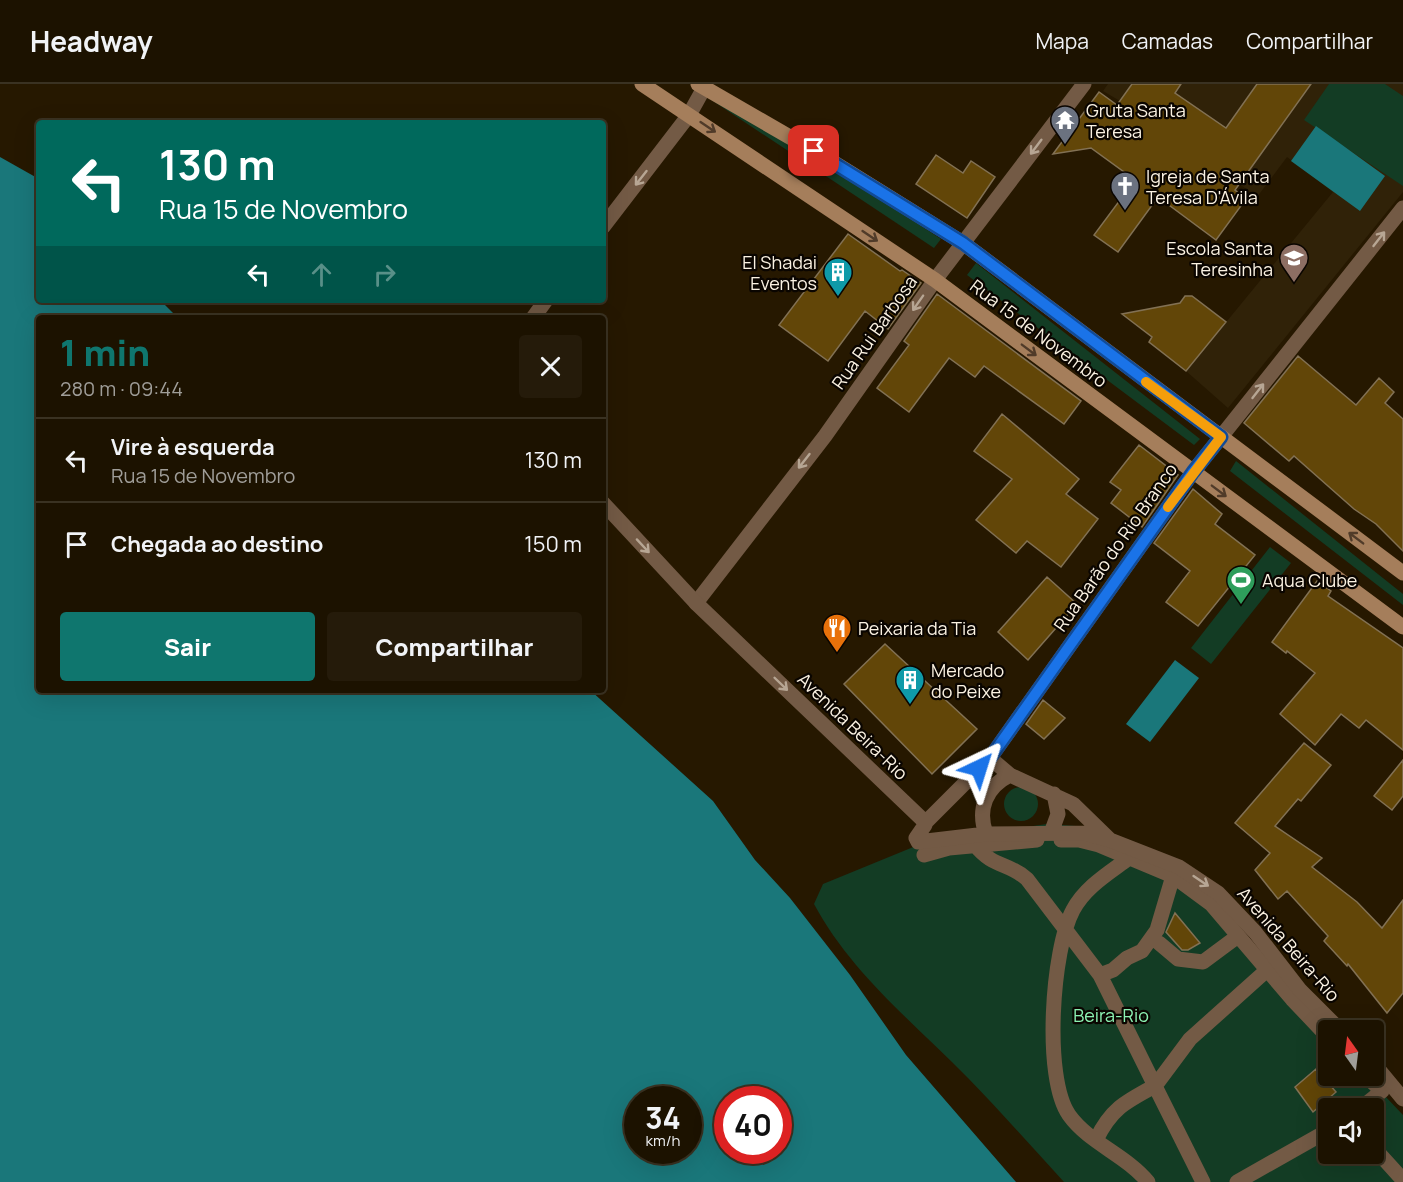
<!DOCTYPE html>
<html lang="pt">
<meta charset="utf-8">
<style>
body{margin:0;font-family:Manrope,sans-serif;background:#251b0a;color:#f1f3f6;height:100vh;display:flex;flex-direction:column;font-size:22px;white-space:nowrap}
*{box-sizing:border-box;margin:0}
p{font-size:20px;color:#a09e99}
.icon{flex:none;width:33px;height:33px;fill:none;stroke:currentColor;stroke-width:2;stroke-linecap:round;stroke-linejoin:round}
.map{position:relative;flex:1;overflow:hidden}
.drawer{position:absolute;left:36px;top:231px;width:570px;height:378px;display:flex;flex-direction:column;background:#1c1200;border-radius:6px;box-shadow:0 6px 24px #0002,0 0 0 2px #3a3222}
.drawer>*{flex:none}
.hud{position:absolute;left:36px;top:36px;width:570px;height:183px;border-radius:6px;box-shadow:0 6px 24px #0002,0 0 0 2px #3a3222;background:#00695c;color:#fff;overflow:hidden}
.needle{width:39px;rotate:346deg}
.tools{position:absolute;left:1318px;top:936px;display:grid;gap:12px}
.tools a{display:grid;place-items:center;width:66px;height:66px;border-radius:6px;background:#1c1200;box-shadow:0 6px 24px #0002,0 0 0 2px #3a3222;font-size:30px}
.speed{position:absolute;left:624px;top:1002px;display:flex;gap:12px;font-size:30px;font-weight:700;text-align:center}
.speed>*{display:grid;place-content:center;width:78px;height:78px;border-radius:50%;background:#1c1200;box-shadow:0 6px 24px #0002,0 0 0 2px #3a3222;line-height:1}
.speed small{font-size:15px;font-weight:400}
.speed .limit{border:9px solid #d22;background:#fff;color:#111}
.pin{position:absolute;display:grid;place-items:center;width:51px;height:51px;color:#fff;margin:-26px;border-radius:12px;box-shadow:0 3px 9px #0006}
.me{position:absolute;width:66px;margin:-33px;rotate:41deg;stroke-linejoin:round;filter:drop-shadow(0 0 4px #0008)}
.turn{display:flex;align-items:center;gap:21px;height:126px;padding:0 24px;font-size:27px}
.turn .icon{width:78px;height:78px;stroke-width:2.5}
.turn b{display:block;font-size:42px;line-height:51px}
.lanes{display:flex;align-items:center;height:57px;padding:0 24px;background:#0003;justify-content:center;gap:30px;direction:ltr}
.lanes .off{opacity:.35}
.round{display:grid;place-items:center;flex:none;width:63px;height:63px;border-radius:6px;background:#251b0a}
.overview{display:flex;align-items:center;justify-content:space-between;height:102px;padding:0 24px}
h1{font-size:36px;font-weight:800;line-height:45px;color:#0f766e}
.button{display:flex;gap:12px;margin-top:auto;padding:12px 24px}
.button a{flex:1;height:69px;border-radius:6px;background:#0f766e;color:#fff;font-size:24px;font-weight:800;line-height:69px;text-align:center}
.button a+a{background:#251b0a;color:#f1f3f6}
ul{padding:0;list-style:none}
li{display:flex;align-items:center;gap:18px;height:84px;padding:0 24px;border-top:2px solid #3a3222}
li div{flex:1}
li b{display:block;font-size:22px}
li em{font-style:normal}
header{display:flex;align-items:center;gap:36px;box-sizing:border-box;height:84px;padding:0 30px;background:#1c1200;border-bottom:2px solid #3a3222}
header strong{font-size:28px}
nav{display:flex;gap:33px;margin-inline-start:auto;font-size:21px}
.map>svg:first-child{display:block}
</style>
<header>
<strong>Headway</strong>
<nav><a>Mapa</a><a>Camadas</a><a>Compartilhar</a></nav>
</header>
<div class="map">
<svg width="1403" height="1098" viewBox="0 0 1403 1098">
<rect width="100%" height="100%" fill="#261800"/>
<!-- built -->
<path fill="#302208" d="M1108 0H1403V108L1228 324 1186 287 1333 108 1287 73 1257 113 1161 41 1103 7Z"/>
<!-- green -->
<path fill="#133c24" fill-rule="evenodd" d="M1329 0H1385L1403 12V102L1304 36Z
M716 7 941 155 934 164 710 15Z
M976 179 1200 355 1194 361 967 191Z
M1236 377 1403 510V521L1230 387Z
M1270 463 1291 479 1211 580 1191 564Z
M1004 720a17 17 0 1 1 34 0a17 17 0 1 1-34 0Z
M1047 740 1076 742 1187 802 1329 954V992H1366L1403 1031V1098H1064C1032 1063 1001 1028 968 994 913 938 851 889 814 820L823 800 928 757ZM1329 1024H1374V1070H1329Z"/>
<!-- water -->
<path fill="#1a777a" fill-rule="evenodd" d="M1316 42 1385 92 1360 127 1291 77Z
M0 73 39 95V216H160L178 234H39V606H590L713 717 755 776 790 814 850 891 906 971 1016 1098H0ZM638 1016H688V1066H638ZM728 1016H778V1066H728Z
M1175 576 1199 594 1150 658 1126 640Z"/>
<!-- building -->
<path fill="#624608" stroke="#827154" stroke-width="1.5" d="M1132 0H1181L1175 9 1226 44 1257 0H1311L1235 106 1246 115 1216 156 1158 113 1118 168 1094 151 1135 96 1091 64 1053 70 1099 8 1117 21Z
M936 71 963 89 971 77 995 93 967 134 916 100Z
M848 150 900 187 902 186 921 199 888 245 865 227 828 277 779 241Z
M937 210 1081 317 1064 340 984 282 975 293 949 274 909 328 877 304 909 261 904 257Z
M1185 212H1192L1226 238 1186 287 1149 258 1152 253 1122 230 1180 219Z
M1298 272 1356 321 1379 294 1394 308 1385 319 1403 335V467L1376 440 1354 425 1294 372 1289 377 1244 339Z
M1002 330 1079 395 1066 410 1098 435 1061 483 1027 457 1016 469 976 436 1012 395 974 367Z
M1139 361 1178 391 1142 443 1111 419 1121 406 1110 398Z
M1193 405 1222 430 1215 440 1255 471 1198 542 1166 518 1190 487 1154 459Z
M1047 493 1077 520 1028 576 998 548Z
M1317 497 1331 507 1328 512 1403 564V666L1366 636 1359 644 1341 630 1315 661 1280 630 1315 589 1287 567 1286 569 1272 558Z
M885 560 977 645 932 690 844 600Z
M1043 616 1065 634 1044 655 1026 640Z
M1304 659 1331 681 1301 717 1298 715 1275 742 1322 774 1312 783 1357 818 1382 844 1403 816V909L1387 929 1348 880 1347 882 1324 857 1328 852 1287 807 1278 815 1255 786 1270 769 1235 739Z
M1403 676V712L1392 726 1374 712Z
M1175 829 1200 859 1188 866H1182L1166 848Z
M1316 985 1336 1008 1313 1028 1295 1003Z"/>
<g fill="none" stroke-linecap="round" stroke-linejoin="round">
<!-- pedestrian -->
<path stroke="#735a45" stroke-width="15" d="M1061 756H1079L1099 761 1173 792 1211 820 1292 915 1329 954
M975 761C993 784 1008 778 1027 795L1100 891 1155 1002C1125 1018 1111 1025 1096 1056
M924 771 949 764 1037 756
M1129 774C1109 789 1085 803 1073 826 1052 865 1043 994 1069 1031 1089 1059 1126 1071 1148 1098
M1159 859 1178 875 1203 878 1238 852
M1100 891 1113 886 1127 874 1142 867 1157 846 1173 792
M1361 1024 1382 1007 1366 992
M1374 1064 1403 1096
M1203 1098 1155 1002 1190 955 1267 886
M1237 1098 1329 1046"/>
<!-- minor -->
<path stroke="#735a45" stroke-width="15" d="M696 519 825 352 935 196 1084 0"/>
<!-- tertiary -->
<path stroke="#735a45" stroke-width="15" d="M603 143 689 31 704 4
M533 234 546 216
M603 419 696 519 924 737 925 741 916 754 918 758 986 750 1085 749 1110 756 1179 783 1218 809 1255 848 1300 906 1340 946
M990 674 1010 691 1073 720 1110 756
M925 739 990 674 1193 388 1403 124
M1051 749 1058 730 1054 710
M986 750C977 725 986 703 1010 691
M1374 980 1403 1015"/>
<!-- secondary -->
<path stroke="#a57e5b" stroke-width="15" d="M642 0 935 196 1403 543
M698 0 833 78 963 159 1403 489"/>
</g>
<!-- one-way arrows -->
<defs><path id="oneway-shaft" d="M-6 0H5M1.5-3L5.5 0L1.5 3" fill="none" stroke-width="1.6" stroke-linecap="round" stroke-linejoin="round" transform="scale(1.5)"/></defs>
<g stroke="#503b29">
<use href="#oneway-shaft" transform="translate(708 43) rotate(34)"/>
<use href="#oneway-shaft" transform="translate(870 152) rotate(34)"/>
<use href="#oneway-shaft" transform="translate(1029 266) rotate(37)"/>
<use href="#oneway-shaft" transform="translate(1219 407) rotate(37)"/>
<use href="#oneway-shaft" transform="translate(1356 454) rotate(-143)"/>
</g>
<g stroke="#b7a694">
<use href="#oneway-shaft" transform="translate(1036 63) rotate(127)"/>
<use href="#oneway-shaft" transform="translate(641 94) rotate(128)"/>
<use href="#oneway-shaft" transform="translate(1379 155) rotate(-52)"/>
<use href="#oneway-shaft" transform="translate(918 219) rotate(125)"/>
<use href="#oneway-shaft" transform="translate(1258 307) rotate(-52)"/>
<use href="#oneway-shaft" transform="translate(804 377) rotate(128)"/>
<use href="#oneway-shaft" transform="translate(643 462) rotate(47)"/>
<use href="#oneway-shaft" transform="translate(781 600) rotate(44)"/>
<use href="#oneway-shaft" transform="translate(1201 797) rotate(34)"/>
</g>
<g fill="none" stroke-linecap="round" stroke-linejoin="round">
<!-- route casing -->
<g stroke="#114b97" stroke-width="15">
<path id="route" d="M814 67 963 159 1221 353 1193 388 990 674 979 684"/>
</g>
<!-- route -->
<use href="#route" stroke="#1a73e8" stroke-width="10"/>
<!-- slow -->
<path stroke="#f59e0b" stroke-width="10" d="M1146 298 1221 353 1168 423"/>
</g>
<!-- icons -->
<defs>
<g id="temple-pin" transform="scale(1.5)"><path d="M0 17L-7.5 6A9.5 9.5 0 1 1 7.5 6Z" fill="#6b7280" stroke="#0a0500"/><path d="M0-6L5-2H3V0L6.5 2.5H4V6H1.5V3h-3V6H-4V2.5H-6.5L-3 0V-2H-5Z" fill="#fff"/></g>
<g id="church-pin" transform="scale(1.5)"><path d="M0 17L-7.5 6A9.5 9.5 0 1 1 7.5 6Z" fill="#6b7280" stroke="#0a0500"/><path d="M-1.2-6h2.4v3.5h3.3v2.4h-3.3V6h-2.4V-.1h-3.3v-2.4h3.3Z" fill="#fff"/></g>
<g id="school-pin" transform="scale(1.5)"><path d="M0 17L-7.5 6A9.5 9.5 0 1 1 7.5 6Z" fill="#8d6e63" stroke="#0a0500"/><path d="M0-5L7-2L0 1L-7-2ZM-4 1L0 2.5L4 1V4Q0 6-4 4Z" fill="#fff"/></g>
<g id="building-pin" transform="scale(1.5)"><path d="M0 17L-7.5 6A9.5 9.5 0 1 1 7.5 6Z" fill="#0f9aa8" stroke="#0a0500"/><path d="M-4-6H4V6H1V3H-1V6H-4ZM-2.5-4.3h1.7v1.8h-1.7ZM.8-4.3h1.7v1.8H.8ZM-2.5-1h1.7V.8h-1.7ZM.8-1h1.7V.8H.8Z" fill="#fff"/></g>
<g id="stadium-pin" transform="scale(1.5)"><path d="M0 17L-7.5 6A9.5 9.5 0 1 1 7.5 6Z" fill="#2e9e5b" stroke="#0a0500"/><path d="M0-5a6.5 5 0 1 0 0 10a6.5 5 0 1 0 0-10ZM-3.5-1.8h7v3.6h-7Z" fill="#fff"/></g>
<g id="restaurant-pin" transform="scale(1.5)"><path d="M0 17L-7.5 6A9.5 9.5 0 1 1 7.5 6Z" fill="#e8710a" stroke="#0a0500"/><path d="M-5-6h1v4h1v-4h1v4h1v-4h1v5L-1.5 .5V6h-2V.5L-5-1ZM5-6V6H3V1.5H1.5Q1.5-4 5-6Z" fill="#fff"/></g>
</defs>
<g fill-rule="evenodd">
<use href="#temple-pin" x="1065" y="36"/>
<use href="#church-pin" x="1125" y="102"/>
<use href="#school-pin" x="1294" y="174"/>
<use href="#building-pin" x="838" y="188"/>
<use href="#stadium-pin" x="1241" y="496"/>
<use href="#restaurant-pin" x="837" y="544"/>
<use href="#building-pin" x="910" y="596"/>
</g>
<g text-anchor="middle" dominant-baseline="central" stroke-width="4.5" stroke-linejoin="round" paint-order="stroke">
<!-- poi labels -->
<g font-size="18" fill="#fbf2e2" stroke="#0a0500" text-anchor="start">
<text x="1086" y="26">Gruta Santa<tspan x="1086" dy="21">Teresa</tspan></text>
<text x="1146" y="92">Igreja de Santa<tspan x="1146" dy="21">Teresa D'Ávila</tspan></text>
<text x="1273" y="164" text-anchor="end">Escola Santa<tspan x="1273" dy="21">Teresinha</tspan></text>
<text x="817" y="178" text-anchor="end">El Shadai<tspan x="817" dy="21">Eventos</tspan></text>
<text x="1262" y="496">Aqua Clube</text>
<text x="858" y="544">Peixaria da Tia</text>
<text x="931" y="586">Mercado<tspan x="931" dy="21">do Peixe</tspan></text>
</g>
<!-- street labels -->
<g font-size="18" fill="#fbf2e2" stroke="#0a0500">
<text transform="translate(874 248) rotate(-55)">Rua Rui Barbosa</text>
<text transform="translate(1039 249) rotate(37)">Rua 15 de Novembro</text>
<text transform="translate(1115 463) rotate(-55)">Rua Barão do Rio Branco</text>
<text transform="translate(853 642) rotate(44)">Avenida Beira-Rio</text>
<text transform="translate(1289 860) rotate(49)">Avenida Beira-Rio</text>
</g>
<!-- park labels -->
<g font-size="18" fill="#8cf2b2" stroke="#0a0500">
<text x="1111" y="931">Beira-Rio</text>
</g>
</g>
</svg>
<div class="tools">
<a><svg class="needle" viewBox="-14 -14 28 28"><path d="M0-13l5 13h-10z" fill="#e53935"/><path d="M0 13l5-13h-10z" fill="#a09e99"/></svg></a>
<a><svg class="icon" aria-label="sound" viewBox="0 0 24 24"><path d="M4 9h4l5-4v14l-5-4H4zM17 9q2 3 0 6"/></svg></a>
</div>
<div class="speed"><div>34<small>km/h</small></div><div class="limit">40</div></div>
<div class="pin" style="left:814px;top:67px;background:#d93025"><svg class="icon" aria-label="arrive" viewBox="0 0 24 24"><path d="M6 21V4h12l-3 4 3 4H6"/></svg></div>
<svg class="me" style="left:979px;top:684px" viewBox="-20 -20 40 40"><path d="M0-17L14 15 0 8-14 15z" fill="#1a73e8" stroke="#fff" stroke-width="4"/></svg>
<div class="hud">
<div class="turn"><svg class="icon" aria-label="left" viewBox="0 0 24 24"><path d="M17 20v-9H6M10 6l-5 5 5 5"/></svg><div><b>130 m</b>Rua 15 de Novembro</div></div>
<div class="lanes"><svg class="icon" aria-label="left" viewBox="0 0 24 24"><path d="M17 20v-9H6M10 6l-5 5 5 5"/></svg><svg class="icon off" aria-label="ahead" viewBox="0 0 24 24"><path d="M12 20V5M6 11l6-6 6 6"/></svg><svg class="icon off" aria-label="right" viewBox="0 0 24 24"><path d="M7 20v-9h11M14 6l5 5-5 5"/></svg></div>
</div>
<section class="drawer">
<div class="overview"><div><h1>1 min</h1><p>280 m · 09:44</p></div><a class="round"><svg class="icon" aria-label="close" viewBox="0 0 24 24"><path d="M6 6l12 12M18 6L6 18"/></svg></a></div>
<ul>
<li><svg class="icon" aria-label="left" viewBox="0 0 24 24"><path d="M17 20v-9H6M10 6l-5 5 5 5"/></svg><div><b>Vire à esquerda</b><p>Rua 15 de Novembro</p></div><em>130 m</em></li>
<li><svg class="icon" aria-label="arrive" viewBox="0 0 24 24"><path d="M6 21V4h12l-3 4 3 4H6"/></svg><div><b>Chegada ao destino</b></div><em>150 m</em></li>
</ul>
<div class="button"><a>Sair</a><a>Compartilhar</a></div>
</section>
</div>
